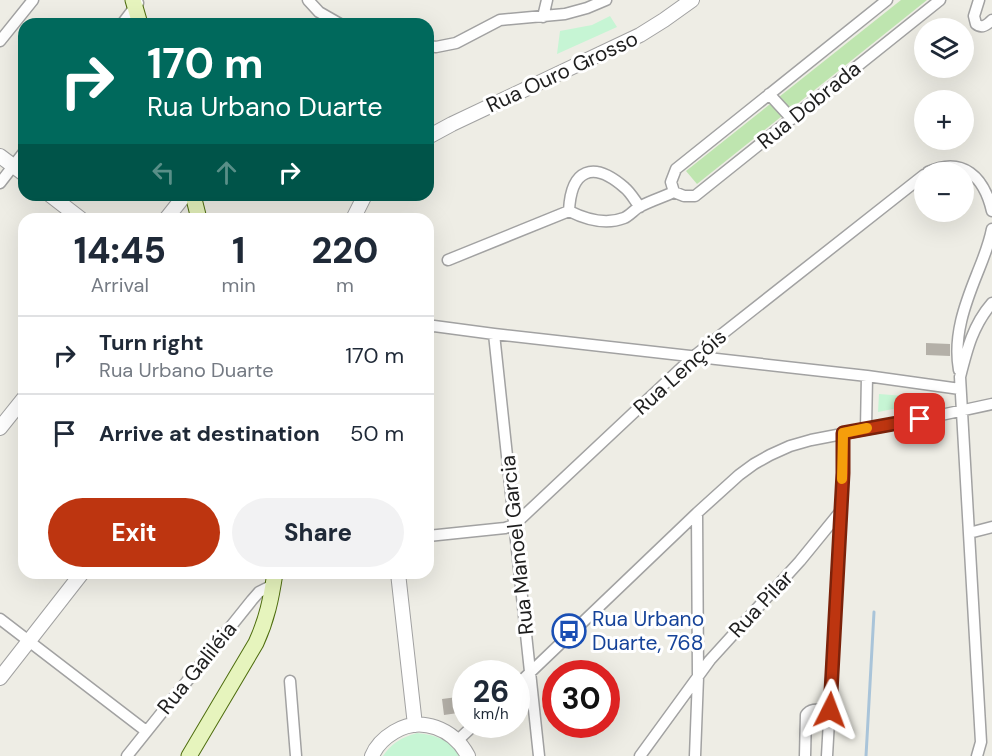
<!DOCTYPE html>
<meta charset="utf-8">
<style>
body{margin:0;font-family:"DM Sans",sans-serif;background:#f2f2f3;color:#1f2937;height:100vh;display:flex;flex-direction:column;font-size:22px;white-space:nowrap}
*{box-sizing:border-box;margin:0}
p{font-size:20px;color:#747a83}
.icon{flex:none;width:33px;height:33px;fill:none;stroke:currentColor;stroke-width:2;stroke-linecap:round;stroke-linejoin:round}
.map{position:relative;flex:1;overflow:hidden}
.side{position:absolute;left:18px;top:213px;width:416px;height:366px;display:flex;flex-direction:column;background:#fff;border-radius:18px;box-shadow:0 6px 24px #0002}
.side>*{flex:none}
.banner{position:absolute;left:18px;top:18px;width:416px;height:183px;border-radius:18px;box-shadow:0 6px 24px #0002;background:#00695c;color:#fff;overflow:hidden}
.tools{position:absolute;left:914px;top:18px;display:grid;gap:12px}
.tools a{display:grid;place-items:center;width:60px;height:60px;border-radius:50%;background:#fff;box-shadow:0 6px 24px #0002;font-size:30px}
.speed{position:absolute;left:452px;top:660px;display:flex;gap:12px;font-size:30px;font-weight:700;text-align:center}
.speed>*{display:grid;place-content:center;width:78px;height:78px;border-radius:50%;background:#fff;box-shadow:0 6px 24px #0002;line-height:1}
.speed small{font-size:15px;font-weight:400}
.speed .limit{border:9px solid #d22;background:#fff;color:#111}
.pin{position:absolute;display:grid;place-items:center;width:51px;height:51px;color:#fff;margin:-26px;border-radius:12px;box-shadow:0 3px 9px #0006}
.me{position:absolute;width:66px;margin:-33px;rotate:3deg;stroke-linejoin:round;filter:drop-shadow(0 0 4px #0008)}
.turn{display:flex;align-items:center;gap:21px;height:126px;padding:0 30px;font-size:27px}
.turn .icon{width:78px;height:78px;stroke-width:2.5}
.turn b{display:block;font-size:42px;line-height:51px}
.lanes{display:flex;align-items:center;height:57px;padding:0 30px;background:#0003;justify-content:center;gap:30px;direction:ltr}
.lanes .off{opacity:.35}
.eta{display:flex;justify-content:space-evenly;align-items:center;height:102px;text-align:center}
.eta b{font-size:36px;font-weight:800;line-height:42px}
.cta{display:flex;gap:12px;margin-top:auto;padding:12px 30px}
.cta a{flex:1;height:69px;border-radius:36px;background:#bd3510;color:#fff;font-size:24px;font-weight:800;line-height:69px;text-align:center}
.cta a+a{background:#f2f2f3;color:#1f2937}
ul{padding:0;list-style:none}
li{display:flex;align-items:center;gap:18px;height:78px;padding:0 30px;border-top:2px solid #e0e1e3}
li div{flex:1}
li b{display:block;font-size:22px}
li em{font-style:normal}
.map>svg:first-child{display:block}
</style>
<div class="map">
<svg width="992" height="756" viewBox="0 0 992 756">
<rect width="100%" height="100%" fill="#eeede5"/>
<!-- grass -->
<path fill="#bee5af" d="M901 0H927L697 184 686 171Z"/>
<!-- park -->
<path fill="#c6f5d4" d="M610 16 617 27 557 54 560 31 592 25Z
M879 394 943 399 878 412Z
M417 733C435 735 450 739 459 756H383C393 742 401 738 417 733Z"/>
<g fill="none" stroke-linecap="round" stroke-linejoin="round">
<!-- stream -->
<path stroke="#a9c4d9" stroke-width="3" d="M866 756 874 612"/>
</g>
<!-- building -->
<path fill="#b4b0a8" d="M926 343 950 344V356L926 355Z
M465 696V712L444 715 442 699Z"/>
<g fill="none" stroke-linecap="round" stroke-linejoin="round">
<!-- minor casing -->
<g stroke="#a2a2a2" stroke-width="13">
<path id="minor" d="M308 0 319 12 340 24
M979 0 974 16 976 24C982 29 987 25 992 20
M543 17 547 0
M122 24 138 3
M0 41 33 0
M428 46 436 47 456 43 500 20 565 14 587 8 606 0
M769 94 792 119
M928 172C963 156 984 177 992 211
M0 183 24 152
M674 192 671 182 676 169 887 0
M569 211C585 219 606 225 624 218 629 216 634 210 639 207 650 201 663 197 674 192L684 196H695L940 0
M569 211C571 169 593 160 625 188 631 193 635 201 640 207
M448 260 569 211
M428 327 434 326 494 334 867 376 960 389
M494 334 539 756
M959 370C953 336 965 304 977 274 983 259 989 245 992 229
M866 429 867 376
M969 533 992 527
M428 536 505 528 514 525 693 357 924 175
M0 619 146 731
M290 681 296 756
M516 686 697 513 739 475 754 464 770 455 790 446 811 440 941 415 992 404
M458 740 475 724
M127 756 252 600 259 592 273 585
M640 756 710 660 800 561 840 512
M695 756 698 677 697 513
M805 756 806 715C811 707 821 710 830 710
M827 756 843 473V433
M977 756 981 742 960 377C967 349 973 325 992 303"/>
</g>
<!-- tertiary casing -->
<g stroke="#a2a2a2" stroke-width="16">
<path id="tertiary" d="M428 137 452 124 640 35 664 20 692 0
M0 156 24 174
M50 195 81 219
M166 219 185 195
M353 219 365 195
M0 428 24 398
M398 573 415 725
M0 678 82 573
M372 756C376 746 384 738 394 732 421 715 454 729 468 756"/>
</g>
<!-- secondary casing -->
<g stroke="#4e6d0e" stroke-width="17">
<path id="secondary" d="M133 0 140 24
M193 195 199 219
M189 756 256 643C267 619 271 599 275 573"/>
</g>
<!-- minor -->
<use href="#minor" stroke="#fff" stroke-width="10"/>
<!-- tertiary -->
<use href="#tertiary" stroke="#fff" stroke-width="14"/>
<!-- secondary -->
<use href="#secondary" stroke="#e6f4bd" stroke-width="15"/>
</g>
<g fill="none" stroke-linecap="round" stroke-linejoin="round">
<!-- route casing -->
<g stroke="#7b220a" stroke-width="15">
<path id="route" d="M830 710 843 473V433L920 419"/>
</g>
<!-- route -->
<use href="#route" stroke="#bd3510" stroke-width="10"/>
<!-- slow -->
<path stroke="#f59e0b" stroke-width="10" d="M842 479 843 433 867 428"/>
</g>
<!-- icons -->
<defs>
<g id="bus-ring" transform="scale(1.725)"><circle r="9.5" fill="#fff" stroke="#1a4fb4" stroke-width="1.5"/><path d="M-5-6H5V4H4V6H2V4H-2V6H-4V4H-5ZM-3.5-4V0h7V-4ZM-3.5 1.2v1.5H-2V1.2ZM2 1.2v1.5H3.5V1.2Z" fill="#1a4fb4"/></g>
</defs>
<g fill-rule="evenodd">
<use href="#bus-ring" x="569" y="631"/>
</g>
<g text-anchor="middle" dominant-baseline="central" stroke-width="6" stroke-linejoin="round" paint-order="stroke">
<!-- street labels -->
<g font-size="21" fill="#1e1e1e" stroke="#fff">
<text transform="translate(562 72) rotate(-25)">Rua Ouro Grosso</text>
<text transform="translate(809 105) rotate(-39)">Rua Dobrada</text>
<text transform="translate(680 372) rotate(-42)">Rua Lençóis</text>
<text transform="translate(517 545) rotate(-96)">Rua Manoel Garcia</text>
<text transform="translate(761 604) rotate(-47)">Rua Pilar</text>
<text transform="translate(197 668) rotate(-51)">Rua Galiléia</text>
</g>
<!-- transit labels -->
<g font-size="21" fill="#164399" stroke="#fff" text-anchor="start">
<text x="592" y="619">Rua Urbano<tspan x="592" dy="24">Duarte, 768</tspan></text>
</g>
</g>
</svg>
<div class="tools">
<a><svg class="icon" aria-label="layers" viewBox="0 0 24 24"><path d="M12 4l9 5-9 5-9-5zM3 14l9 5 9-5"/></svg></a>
<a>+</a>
<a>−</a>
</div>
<div class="speed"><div>26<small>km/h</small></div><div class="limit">30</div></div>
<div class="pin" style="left:920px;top:419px;background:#d93025"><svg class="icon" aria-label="arrive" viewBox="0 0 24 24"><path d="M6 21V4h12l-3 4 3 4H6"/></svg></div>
<svg class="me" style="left:830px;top:710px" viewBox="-20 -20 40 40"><path d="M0-17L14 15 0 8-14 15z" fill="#bd3510" stroke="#fff" stroke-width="4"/></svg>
<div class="banner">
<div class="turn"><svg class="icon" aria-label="right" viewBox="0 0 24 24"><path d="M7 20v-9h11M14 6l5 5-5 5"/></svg><div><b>170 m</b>Rua Urbano Duarte</div></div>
<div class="lanes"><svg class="icon off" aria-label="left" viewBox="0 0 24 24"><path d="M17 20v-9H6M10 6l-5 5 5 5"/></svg><svg class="icon off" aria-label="ahead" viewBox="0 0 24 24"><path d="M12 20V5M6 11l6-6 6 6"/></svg><svg class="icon" aria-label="right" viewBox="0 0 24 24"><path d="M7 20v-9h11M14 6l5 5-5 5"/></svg></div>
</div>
<section class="side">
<div class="eta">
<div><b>14:45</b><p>Arrival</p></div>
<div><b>1</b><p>min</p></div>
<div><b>220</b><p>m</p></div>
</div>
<ul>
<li><svg class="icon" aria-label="right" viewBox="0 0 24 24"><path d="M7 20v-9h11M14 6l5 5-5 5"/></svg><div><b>Turn right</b><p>Rua Urbano Duarte</p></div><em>170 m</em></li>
<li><svg class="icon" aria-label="arrive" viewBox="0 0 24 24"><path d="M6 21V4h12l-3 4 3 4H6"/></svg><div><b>Arrive at destination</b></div><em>50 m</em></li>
</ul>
<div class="cta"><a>Exit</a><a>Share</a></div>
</section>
</div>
